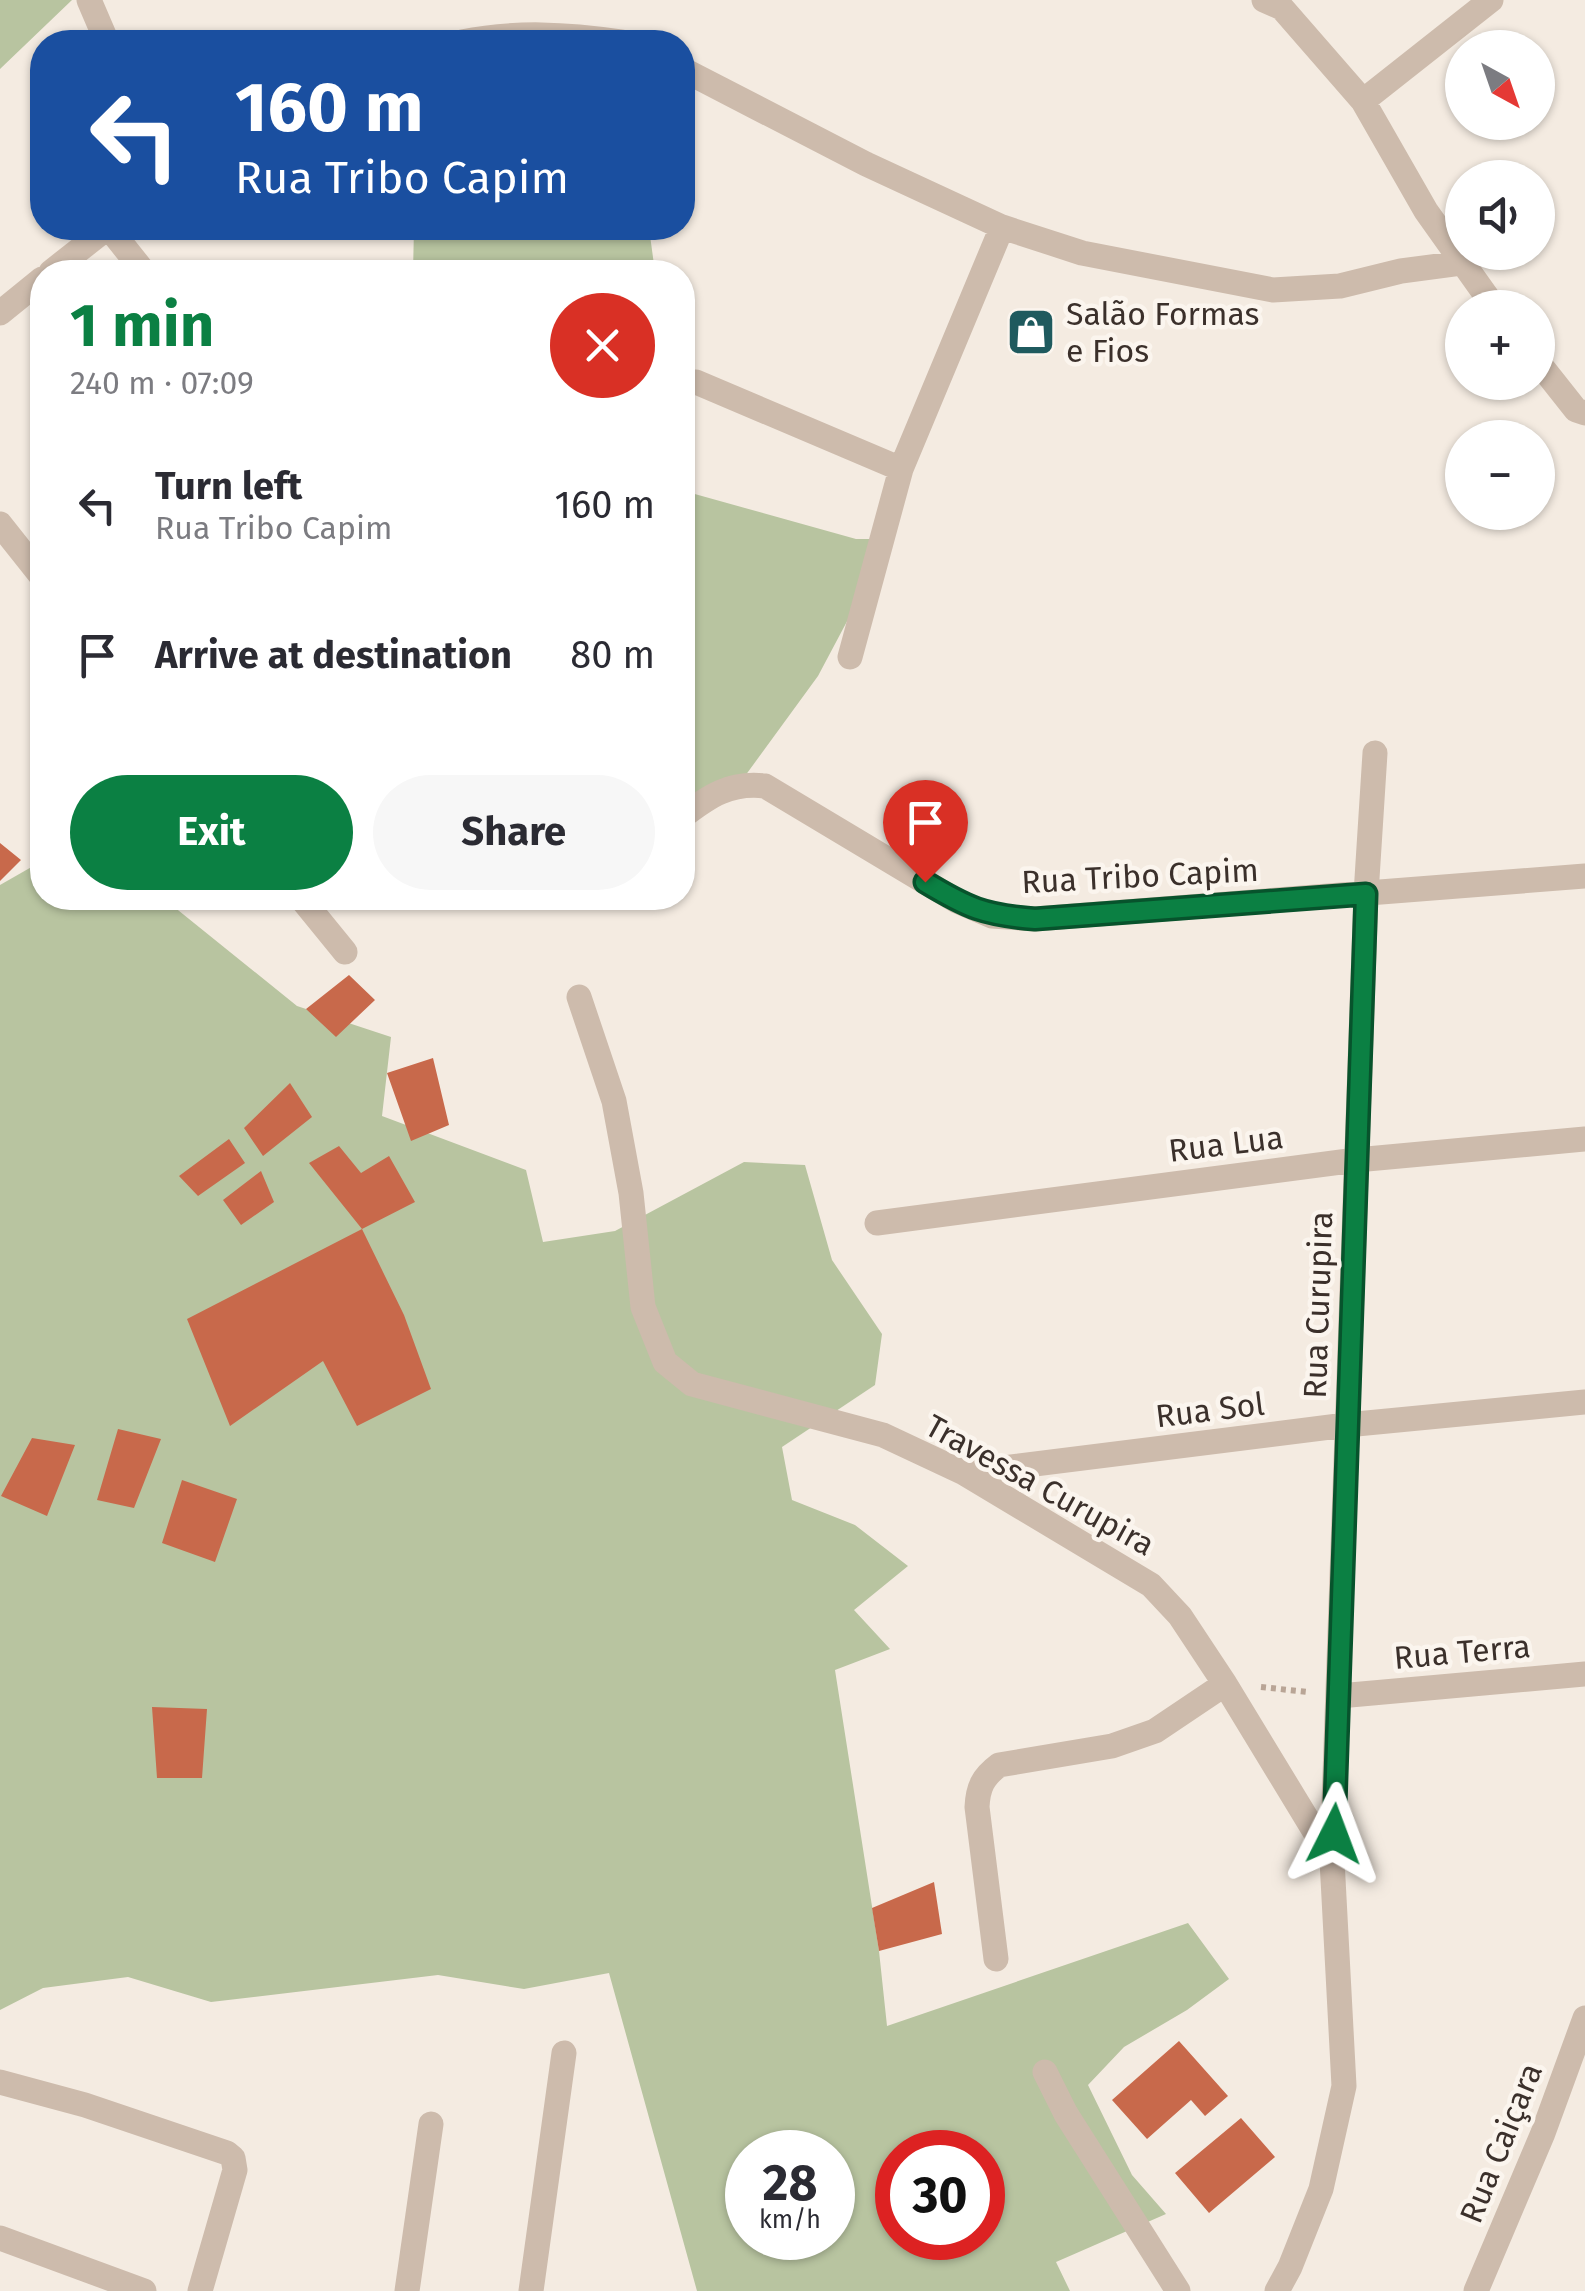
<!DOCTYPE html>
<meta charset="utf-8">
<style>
body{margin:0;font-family:"Fira Sans",sans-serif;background:#f7f7f7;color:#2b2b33;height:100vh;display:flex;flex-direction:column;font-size:38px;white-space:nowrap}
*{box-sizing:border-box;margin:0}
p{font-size:32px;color:#7c7c81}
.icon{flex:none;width:55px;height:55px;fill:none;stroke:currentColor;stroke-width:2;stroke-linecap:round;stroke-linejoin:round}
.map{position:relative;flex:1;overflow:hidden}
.panel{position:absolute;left:30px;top:260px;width:665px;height:650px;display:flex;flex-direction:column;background:#fff;border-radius:40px;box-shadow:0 2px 8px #0004}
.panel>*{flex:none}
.hud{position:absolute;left:30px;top:30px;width:665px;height:210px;border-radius:40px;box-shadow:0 2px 8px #0004;background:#1a4fa0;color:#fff;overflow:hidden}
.needle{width:65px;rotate:140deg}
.fabs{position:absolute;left:1445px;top:30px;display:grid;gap:20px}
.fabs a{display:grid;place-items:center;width:110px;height:110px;border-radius:50%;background:#fff;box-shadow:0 2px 8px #0004;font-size:50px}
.speed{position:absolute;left:725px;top:2130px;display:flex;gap:20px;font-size:50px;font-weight:700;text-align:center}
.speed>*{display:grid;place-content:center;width:130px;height:130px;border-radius:50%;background:#fff;box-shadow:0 2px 8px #0004;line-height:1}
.speed small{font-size:25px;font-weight:400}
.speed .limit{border:15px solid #d22;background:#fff;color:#111}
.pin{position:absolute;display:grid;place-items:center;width:85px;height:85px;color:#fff;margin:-102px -42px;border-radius:50% 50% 50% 0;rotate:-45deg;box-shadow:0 0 10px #0007}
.pin .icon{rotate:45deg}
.me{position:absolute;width:110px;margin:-55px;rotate:3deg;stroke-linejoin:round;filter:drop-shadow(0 0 8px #0008)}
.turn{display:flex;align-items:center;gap:35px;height:210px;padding:0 40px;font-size:45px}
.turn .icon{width:130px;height:130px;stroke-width:2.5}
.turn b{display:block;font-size:70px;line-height:85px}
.round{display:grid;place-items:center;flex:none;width:105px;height:105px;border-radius:52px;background:#f7f7f7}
.headline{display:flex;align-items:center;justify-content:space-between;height:170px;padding:0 40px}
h1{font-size:60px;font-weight:700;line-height:75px;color:#0b8043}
.cta{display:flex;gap:20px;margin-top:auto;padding:20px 40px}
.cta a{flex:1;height:115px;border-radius:60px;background:#0b8043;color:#fff;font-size:40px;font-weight:700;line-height:115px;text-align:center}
.cta a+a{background:#f7f7f7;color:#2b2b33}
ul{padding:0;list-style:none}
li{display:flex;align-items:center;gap:30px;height:150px;padding:0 40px}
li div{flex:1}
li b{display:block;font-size:38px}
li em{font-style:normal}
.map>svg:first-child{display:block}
</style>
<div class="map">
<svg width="1585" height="2291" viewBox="0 0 1585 2291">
<rect width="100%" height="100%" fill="#f4ebe1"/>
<!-- green -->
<path fill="#b8c4a0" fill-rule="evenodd" d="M0 0H72L0 69Z
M414 228H649L655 272H413Z
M682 482 684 491 856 539H872L887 546 818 676 737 787 682 824Z
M42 861V898H163L297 1006 391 1037 382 1116 526 1170 543 1242 615 1231 744 1162 805 1165 832 1260 882 1334 875 1385 782 1447 792 1500 855 1525 908 1566 854 1610 890 1649 835 1670 879 1951 887 2026 1188 1923 1229 1979 1187 2010 1124 2047 1088 2085 1132 2175 1166 2214 1056 2262 1070 2291H697L609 1973 524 1989 438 1975 211 2002 128 1977 43 1988 0 2010V885ZM748 2152H832V2238H748ZM898 2152H982V2238H898Z"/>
<!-- building -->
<path fill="#c8694b" d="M0 843 21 860 0 881Z
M349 975 375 1000 336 1037 306 1009Z
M433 1058 449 1125 411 1141 387 1073Z
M290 1083 312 1117 263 1156 244 1128Z
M229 1139 245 1163 198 1196 179 1176Z
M339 1146 361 1173 389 1156 415 1202 362 1229 309 1163Z
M261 1171 274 1202 241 1225 223 1200Z
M362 1229 404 1315 431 1389 357 1426 323 1361 230 1426 187 1319Z
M118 1429 161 1439 134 1508 97 1500Z
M32 1438 75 1445 47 1516 1 1496Z
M182 1480 237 1499 215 1562 162 1543Z
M152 1707 207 1709 202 1778H157Z
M934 1882 942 1934 879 1951 872 1908Z
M1179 2041 1228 2096 1205 2116 1191 2100 1147 2139 1112 2100Z
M1241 2118 1275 2157 1209 2213 1175 2173Z"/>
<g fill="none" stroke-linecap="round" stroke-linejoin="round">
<!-- path -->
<path stroke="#b9a596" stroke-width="6" stroke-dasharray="5 5" stroke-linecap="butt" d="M1261 1687 1308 1692"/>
<!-- minor -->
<path stroke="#cdbbac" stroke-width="25" d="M89 0 107 42
M1264 0 1282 8 1363 101 1426 211 1495 308
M462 42C516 31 567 34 622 42
M682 69 866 164 1002 227 1082 253 1273 290 1340 286 1401 271 1461 263
M1363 101 1491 0
M109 228 144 272
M51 272 107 228
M0 313 42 279
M1538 362 1576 410 1585 413
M696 382 901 469
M0 524 42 577
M850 657 901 469 1002 227
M682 817C709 796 730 782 765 786L957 901 992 916 1035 919 1585 876
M301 898 345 952
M579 997 614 1101 631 1193 643 1307 665 1362 692 1384 883 1435 964 1473 1151 1585 1180 1616 1225 1684 1332 1860
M877 1223 1356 1160 1585 1139
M964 1473 1346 1425 1585 1402
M1339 1696 1585 1674
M996 1959 977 1807C978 1787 983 1777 999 1765L1112 1746 1155 1731 1225 1684
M1045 2072 1066 2114 1178 2291
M0 2082 85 2105 227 2153 233 2158 235 2170 200 2291
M0 2238 144 2291
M407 2291 431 2124
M531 2291 564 2053
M1277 2291 1290 2267 1321 2189 1344 2086 1332 1860 1366 894 1375 753
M1476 2291 1543 2133 1585 2018"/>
</g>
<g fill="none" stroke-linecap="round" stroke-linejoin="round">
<!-- route casing -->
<g stroke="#07532c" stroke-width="25">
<path id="route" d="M925 882C968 908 984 915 1035 919L1366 894 1334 1834"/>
</g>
<!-- route -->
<use href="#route" stroke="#0b8043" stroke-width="18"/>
</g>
<!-- icons -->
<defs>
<g id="shop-square" transform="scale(2.5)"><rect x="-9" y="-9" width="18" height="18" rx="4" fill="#1f5a5e" stroke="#fbf5ee"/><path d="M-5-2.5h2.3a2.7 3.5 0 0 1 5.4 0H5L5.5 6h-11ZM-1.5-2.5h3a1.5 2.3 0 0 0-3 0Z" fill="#fff"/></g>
</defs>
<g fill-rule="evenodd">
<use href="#shop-square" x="1031" y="332"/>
</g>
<g text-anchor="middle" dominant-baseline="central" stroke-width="9" stroke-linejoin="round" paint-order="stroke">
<!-- poi labels -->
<g font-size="32" fill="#3b302b" stroke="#fbf5ee" text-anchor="start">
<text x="1066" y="314">Salão Formas<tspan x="1066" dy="37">e Fios</tspan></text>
</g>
<!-- street labels -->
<g font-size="32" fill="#3b302b" stroke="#fbf5ee">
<text transform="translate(1140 876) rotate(-3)">Rua Tribo Capim</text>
<text transform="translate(1226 1144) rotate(-7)">Rua Lua</text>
<text transform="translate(1318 1305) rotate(-88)">Rua Curupira</text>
<text transform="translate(1210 1410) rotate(-7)">Rua Sol</text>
<text transform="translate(1040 1485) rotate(29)">Travessa Curupira</text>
<text transform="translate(1462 1652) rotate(-5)">Rua Terra</text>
<text transform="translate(1501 2143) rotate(-68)">Rua Caiçara</text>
</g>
</g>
</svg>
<div class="fabs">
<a><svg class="needle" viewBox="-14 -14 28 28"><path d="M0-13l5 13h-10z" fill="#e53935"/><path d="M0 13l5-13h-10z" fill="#7c7c81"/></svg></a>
<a><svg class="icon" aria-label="sound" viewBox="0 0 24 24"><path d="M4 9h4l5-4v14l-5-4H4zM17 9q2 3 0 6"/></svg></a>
<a>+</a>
<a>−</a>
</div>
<div class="speed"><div>28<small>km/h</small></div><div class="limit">30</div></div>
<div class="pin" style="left:925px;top:882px;background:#d93025"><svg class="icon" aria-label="arrive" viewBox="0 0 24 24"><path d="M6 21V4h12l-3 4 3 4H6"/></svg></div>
<svg class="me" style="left:1334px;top:1834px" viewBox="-20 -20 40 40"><path d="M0-17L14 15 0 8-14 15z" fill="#0b8043" stroke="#fff" stroke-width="4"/></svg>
<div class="hud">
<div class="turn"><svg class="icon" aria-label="left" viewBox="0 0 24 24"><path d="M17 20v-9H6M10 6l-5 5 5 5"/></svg><div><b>160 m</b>Rua Tribo Capim</div></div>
</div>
<section class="panel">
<div class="headline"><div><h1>1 min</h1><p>240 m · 07:09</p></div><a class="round" style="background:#d93025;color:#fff"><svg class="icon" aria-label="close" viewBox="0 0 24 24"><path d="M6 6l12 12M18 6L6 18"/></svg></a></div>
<ul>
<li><svg class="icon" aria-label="left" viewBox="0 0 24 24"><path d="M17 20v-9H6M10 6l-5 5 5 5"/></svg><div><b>Turn left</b><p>Rua Tribo Capim</p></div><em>160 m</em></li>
<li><svg class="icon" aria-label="arrive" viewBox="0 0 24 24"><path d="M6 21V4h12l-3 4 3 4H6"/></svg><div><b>Arrive at destination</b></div><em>80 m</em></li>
</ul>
<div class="cta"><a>Exit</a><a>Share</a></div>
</section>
</div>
